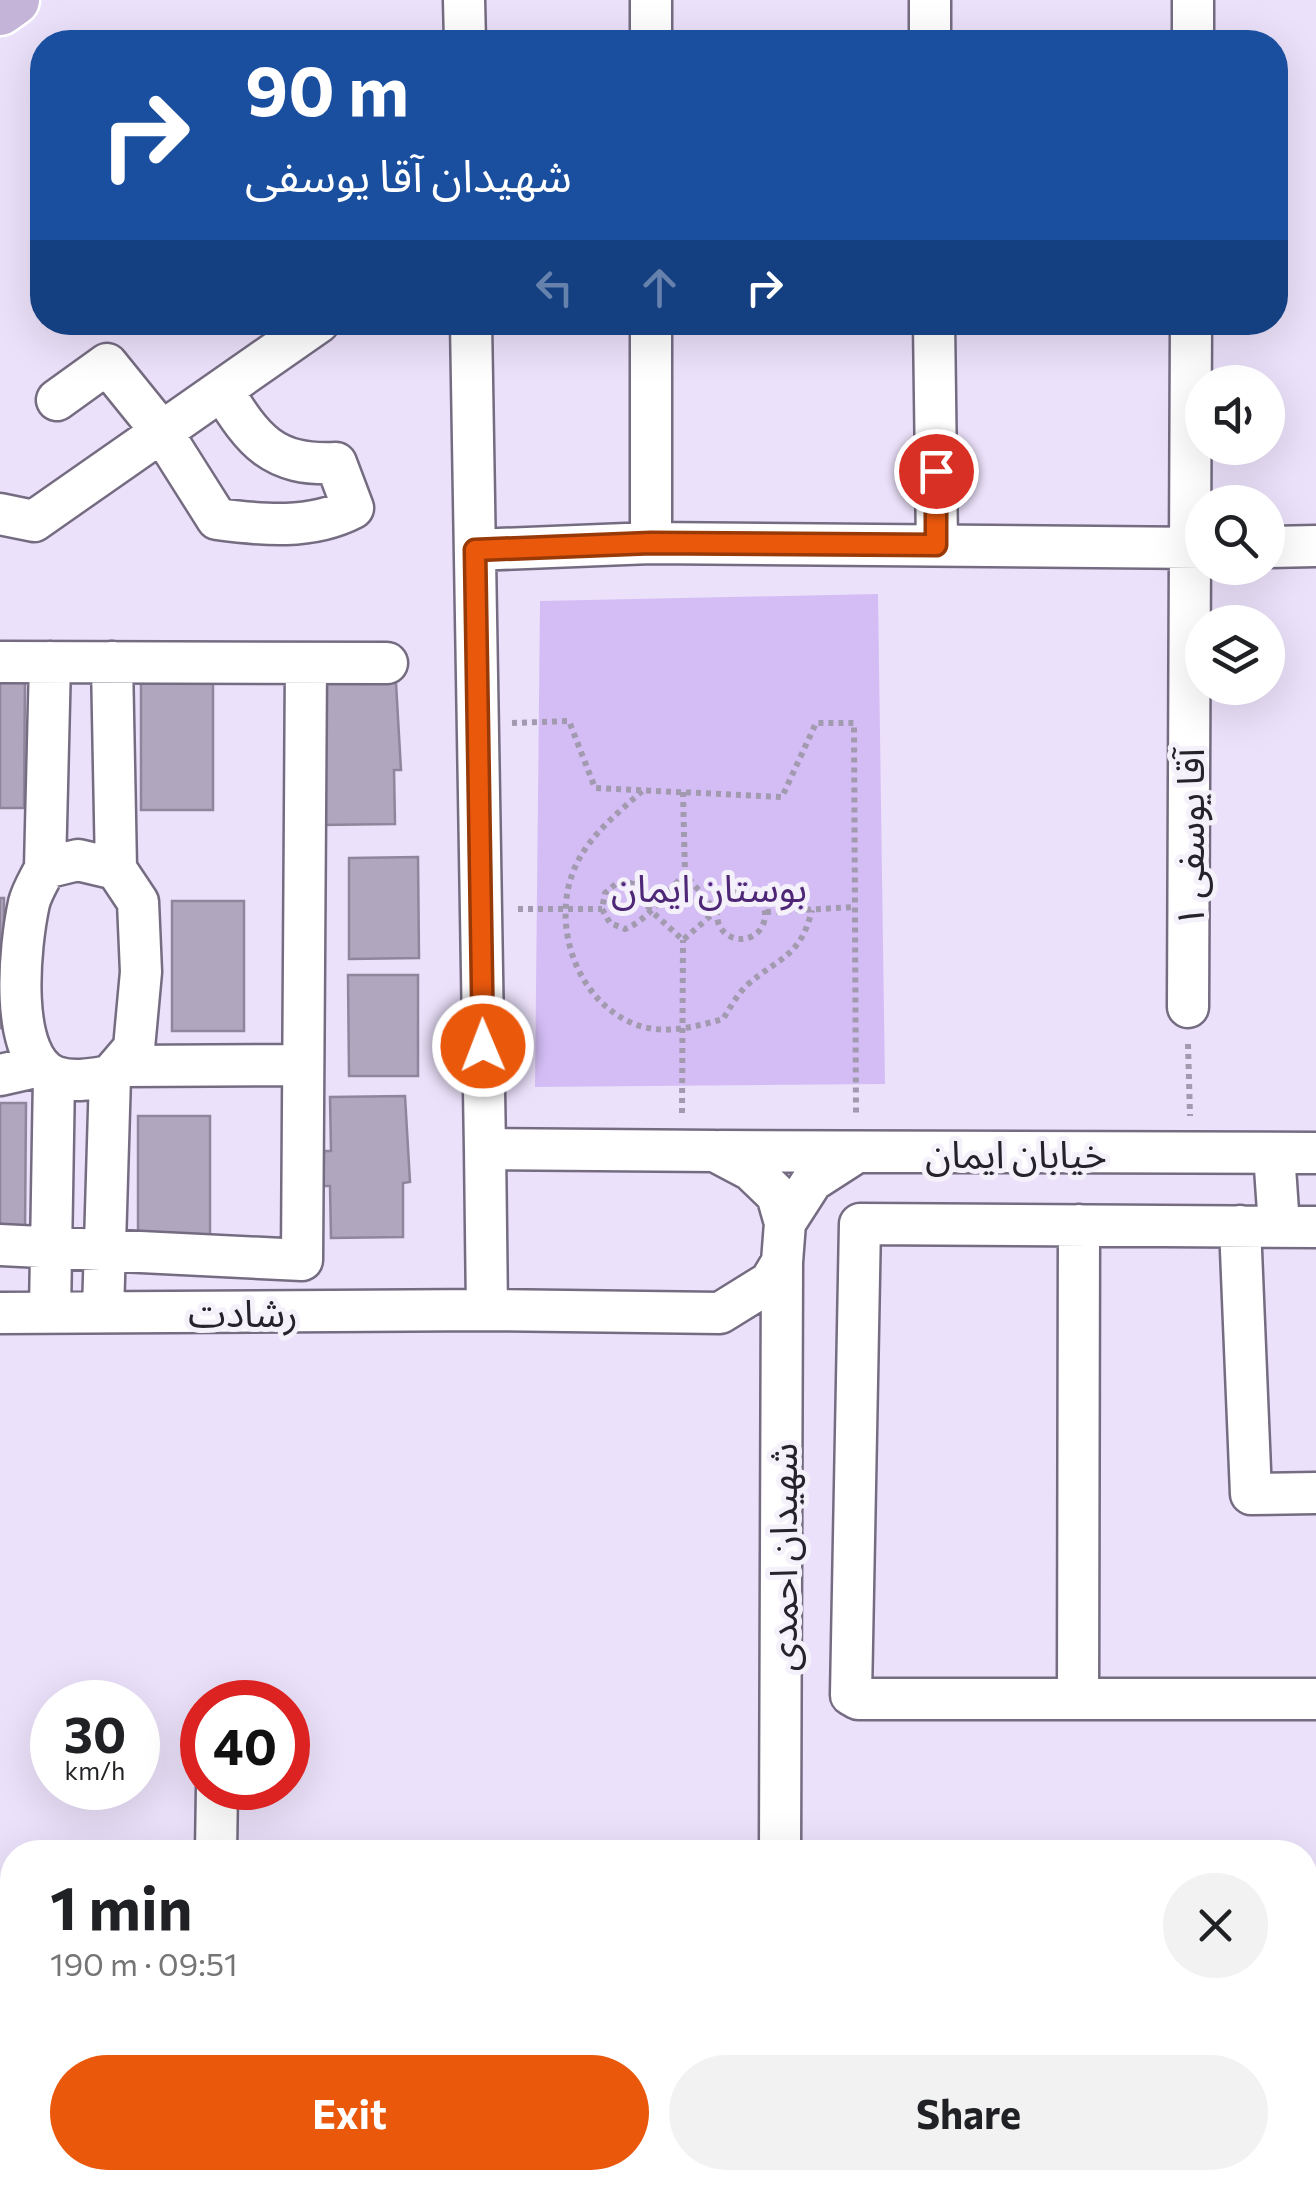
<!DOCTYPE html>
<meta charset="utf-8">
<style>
body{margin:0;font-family:Commissioner,"Noto Sans Arabic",sans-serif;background:#f2f2f2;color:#202124;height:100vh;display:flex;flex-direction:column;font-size:38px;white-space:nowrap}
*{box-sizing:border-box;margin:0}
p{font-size:32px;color:#757577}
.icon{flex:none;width:55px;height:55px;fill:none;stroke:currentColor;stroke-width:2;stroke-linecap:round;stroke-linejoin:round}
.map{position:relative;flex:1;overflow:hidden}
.drawer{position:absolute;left:0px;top:1840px;width:1318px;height:350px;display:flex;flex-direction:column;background:#fff;border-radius:40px 40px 0 0;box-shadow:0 10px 40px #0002}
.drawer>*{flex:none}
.guide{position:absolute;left:30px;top:30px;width:1258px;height:305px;border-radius:40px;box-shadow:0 10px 40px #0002;background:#1a4fa0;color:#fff;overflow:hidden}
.buttons{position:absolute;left:1185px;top:365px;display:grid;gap:20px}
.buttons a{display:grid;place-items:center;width:100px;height:100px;border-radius:50%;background:#fff;box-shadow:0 10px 40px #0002;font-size:50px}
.speed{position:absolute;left:30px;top:1680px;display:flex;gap:20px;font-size:50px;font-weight:700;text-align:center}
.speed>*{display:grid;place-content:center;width:130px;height:130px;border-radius:50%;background:#fff;box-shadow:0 10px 40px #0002;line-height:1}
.speed small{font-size:25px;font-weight:400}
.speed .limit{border:15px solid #d22;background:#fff;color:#111}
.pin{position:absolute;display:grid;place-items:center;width:85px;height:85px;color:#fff;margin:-42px;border:5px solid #fff;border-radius:50%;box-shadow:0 2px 10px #0007}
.me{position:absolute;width:110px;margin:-55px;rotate:359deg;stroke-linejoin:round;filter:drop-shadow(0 0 8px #0008)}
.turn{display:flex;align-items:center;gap:35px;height:210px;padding:0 50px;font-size:45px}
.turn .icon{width:130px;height:130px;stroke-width:2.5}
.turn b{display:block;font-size:70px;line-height:85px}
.lanes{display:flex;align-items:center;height:95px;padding:0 50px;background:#0003;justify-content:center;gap:50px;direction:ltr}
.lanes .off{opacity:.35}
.round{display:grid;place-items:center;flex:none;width:105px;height:105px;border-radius:52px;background:#f2f2f2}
.headline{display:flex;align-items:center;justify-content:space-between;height:170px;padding:0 50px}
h1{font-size:60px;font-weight:700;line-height:75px}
.cta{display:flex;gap:20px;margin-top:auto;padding:20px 50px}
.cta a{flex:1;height:115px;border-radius:60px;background:#ea580c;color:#fff;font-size:40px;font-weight:700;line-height:115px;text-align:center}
.cta a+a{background:#f2f2f2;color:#202124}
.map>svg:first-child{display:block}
</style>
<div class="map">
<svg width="1316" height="2190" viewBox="0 0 1316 2190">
<rect width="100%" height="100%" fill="#ebe1fa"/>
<!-- green -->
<path fill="#d4bdf5" d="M878 594 885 1084 535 1087 540 601Z"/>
<!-- building -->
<path fill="#b0a6be" stroke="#8f869c" stroke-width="2.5" d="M0 678H25L24 808H0Z
M141 680H213V810H141Z
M322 683H396L401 770H394L395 824 322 825Z
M418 857 419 958 349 959V858Z
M0 898H4V1028H0Z
M172 901H244V1031H172Z
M348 975H418V1076H349Z
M405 1096 410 1182 403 1183V1237L331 1238 330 1186H323L324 1151H331L330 1097Z
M0 1103H26L25 1233H0Z
M138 1116H210V1245H138Z
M13 2178H77L78 2190H13Z
M255 2178H346V2190H255Z
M438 2178H485V2190H438Z
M590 2178H637V2190H590Z"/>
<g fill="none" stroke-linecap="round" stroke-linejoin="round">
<!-- minor casing -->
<g stroke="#756c82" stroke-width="45">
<path id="minor" d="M464 0 465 42
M651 0V42
M930 0V42
M1193 42V0
M471 322 485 1149
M651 322V543
M934 322 937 545
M57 400 107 364 162 432 217 519C262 525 311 530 353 508L336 463C272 466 254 441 222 390
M0 514 34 521 319 322
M1268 547 1316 546
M475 550 651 543 1202 548
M0 662 387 663
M112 662 116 869
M78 860 116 869 138 902 141 972 134 1048 110 1076C92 1079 74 1083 56 1077 7 1060 20 944 29 903 32 891 40 879 45 868Z
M45 868 50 662
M1188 1007 1191 322
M123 1066 303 1065
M0 1075 40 1066
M485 1149 715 1151 751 1170 777 1195 785 1223 782 1262 770 1282 720 1313 487 1310Z
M720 1151 1316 1153
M1274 1153 1279 1226
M785 1223 812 1181 857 1152
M1240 1226 1251 1494 1316 1493
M1316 1227 860 1224 851 1695 858 1699H1316
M0 1245 302 1260 306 663
M50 1312 54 1077
M103 1312 110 1076
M0 1313 487 1310
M1078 1698 1079 1225
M216 1852 217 1788
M780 1852 782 1262
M0 2084H12
M551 2178 552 2190
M781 2178V2190
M238 2186V2190"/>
</g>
<!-- major casing -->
<g stroke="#fff" stroke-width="55">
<path id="major" d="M0 10 14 0"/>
</g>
<!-- path -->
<path stroke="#a29aae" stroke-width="6" stroke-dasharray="5 5" stroke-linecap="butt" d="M512 723 569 721 595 788 782 797 816 723H854L856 1114
M642 791C618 813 590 835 576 865 550 920 574 998 632 1023 661 1036 695 1027 723 1019 730 1008 737 995 746 986 780 956 800 958 812 910
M683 792 685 874
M717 915a24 24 0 1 1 48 0a24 24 0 1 1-48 0Z
M518 909H602
M649 909C645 888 638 882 618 882L605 893 602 909 610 923 625 929C648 920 667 892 685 874L716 911 683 940 649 909
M766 912 855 907
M1188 1044 1190 1116
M682 1113 683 940"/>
<!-- minor -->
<use href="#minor" stroke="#fff" stroke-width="40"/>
<!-- major -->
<use href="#major" stroke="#c4b4d8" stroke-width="50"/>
</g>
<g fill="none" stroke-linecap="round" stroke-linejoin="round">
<!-- route casing -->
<g stroke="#983908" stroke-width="25">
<path id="route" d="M483 1046 475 550 651 543 936 545V471"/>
</g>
<!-- route -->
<use href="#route" stroke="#ea580c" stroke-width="18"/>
</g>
<g text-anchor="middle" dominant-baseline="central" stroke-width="10" stroke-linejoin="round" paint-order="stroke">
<!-- street labels -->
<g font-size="38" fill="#26222b" stroke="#f5f1fb">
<text transform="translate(1188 838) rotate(-90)">آقا یوسفی ۱</text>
<text x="1016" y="1152">خیابان ایمان</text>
<text x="243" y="1311">رشادت</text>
<text transform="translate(781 1557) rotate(-90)">شهیدان احمدی</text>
</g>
<!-- park labels -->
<g font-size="38" fill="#4e2776" stroke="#f5f1fb">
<text x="709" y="886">بوستان ایمان</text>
</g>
</g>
</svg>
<div class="buttons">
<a><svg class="icon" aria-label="sound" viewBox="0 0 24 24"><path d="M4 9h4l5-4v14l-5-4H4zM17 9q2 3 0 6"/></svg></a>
<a><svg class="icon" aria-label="search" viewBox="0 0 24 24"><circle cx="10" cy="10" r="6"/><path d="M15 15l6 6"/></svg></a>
<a><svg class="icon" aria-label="layers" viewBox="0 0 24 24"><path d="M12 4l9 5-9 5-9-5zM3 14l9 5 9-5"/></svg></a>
</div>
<div class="speed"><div>30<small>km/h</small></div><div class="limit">40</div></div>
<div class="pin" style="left:936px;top:471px;background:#d93025"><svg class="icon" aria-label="arrive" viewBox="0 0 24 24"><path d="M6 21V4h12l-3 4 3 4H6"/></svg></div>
<svg class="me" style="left:483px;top:1046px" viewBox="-20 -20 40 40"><circle r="17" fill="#ea580c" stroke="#fff" stroke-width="3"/><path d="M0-11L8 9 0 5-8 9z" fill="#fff"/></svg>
<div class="guide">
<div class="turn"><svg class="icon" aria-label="right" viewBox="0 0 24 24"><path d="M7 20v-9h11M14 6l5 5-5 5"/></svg><div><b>90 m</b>شهیدان آقا یوسفی</div></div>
<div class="lanes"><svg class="icon off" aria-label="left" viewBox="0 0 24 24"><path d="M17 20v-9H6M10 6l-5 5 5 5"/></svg><svg class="icon off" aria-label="ahead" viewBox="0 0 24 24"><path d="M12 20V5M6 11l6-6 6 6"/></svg><svg class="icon" aria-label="right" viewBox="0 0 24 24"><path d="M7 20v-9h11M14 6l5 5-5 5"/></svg></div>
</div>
<section class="drawer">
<div class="headline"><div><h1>1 min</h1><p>190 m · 09:51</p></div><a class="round"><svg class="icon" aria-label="close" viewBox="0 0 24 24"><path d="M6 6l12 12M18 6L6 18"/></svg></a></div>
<div class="cta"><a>Exit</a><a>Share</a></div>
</section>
</div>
